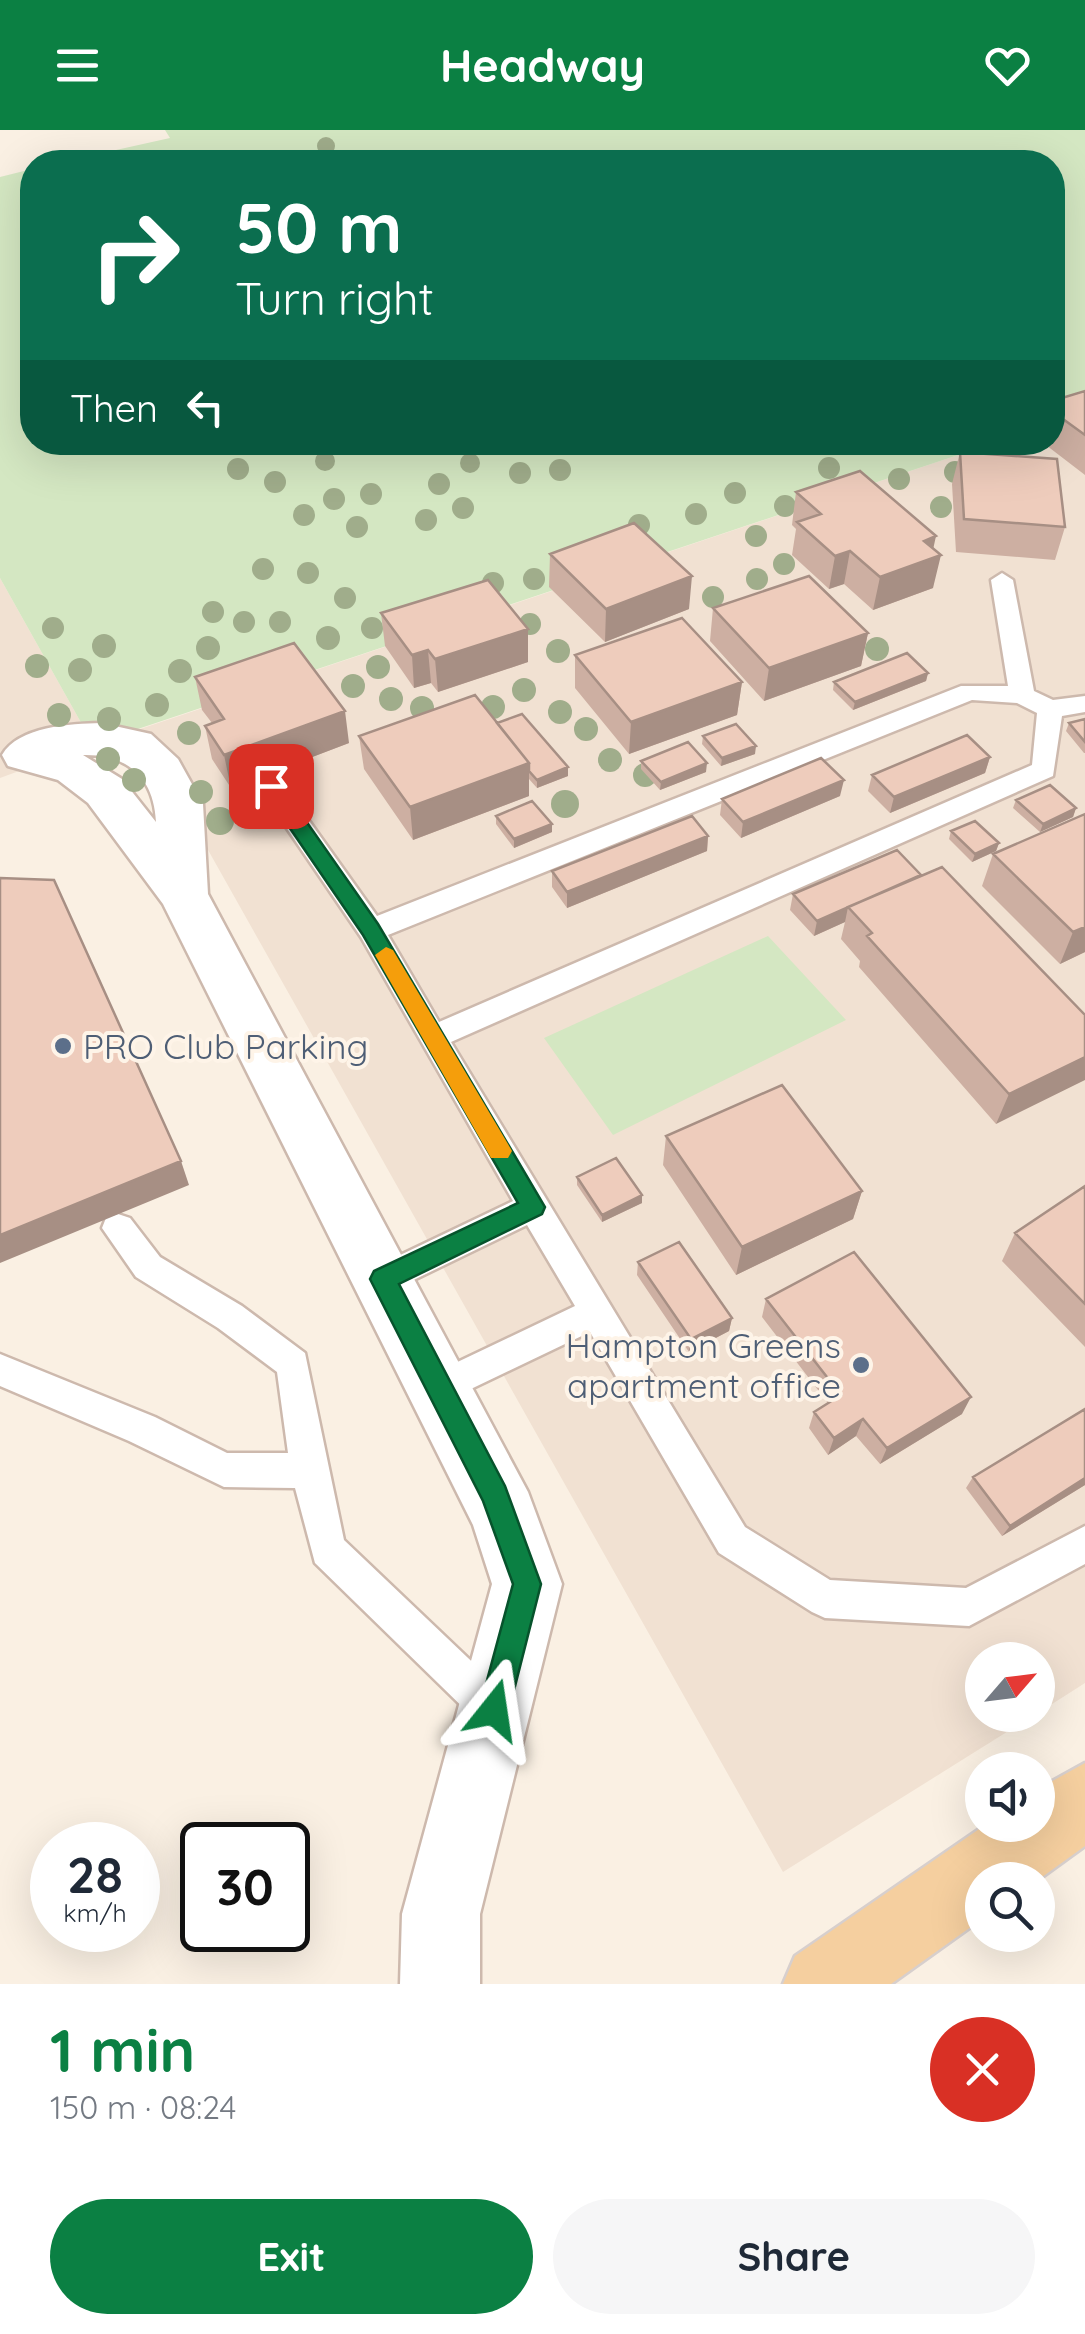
<!DOCTYPE html>
<meta charset="utf-8">
<style>
body{margin:0;font-family:Quicksand,sans-serif;background:#f6f6f7;color:#1f2937;height:100vh;display:flex;flex-direction:column;font-size:38px;white-space:nowrap}
*{box-sizing:border-box;margin:0}
p{font-size:32px;color:#747a83}
.icon{flex:none;width:55px;height:55px;fill:none;stroke:currentColor;stroke-width:2;stroke-linecap:round;stroke-linejoin:round}
.map{position:relative;height:1854px;overflow:hidden}
.details{display:flex;flex-direction:column;background:#fff;flex:1}
.details>*{flex:none}
.banner{position:absolute;left:20px;top:20px;width:1045px;height:305px;border-radius:40px;box-shadow:0 10px 40px #0002;background:#0b6e4f;color:#fff;overflow:hidden}
.needle{width:65px;rotate:62deg}
.fabs{position:absolute;left:965px;top:1512px;display:grid;gap:20px}
.fabs a{display:grid;place-items:center;width:90px;height:90px;border-radius:50%;background:#fff;box-shadow:0 10px 40px #0002;font-size:50px}
.speed{position:absolute;left:30px;top:1692px;display:flex;gap:20px;font-size:50px;font-weight:700;text-align:center}
.speed>*{display:grid;place-content:center;width:130px;height:130px;border-radius:50%;background:#fff;box-shadow:0 10px 40px #0002;line-height:1}
.speed small{font-size:25px;font-weight:400}
.speed .limit{border:5px solid #111;border-radius:15px;background:#fff;color:#111}
.pin{position:absolute;display:grid;place-items:center;width:85px;height:85px;color:#fff;margin:-42px;border-radius:20px;box-shadow:0 5px 15px #0006}
.me{position:absolute;width:110px;margin:-55px;rotate:15deg;stroke-linejoin:round;filter:drop-shadow(0 0 8px #0008)}
.turn{display:flex;align-items:center;gap:35px;height:210px;padding:0 50px;font-size:45px}
.turn .icon{width:130px;height:130px;stroke-width:2.5}
.turn b{display:block;font-size:70px;line-height:85px}
.then{display:flex;align-items:center;height:95px;padding:0 50px;background:#0003;gap:20px;font-size:38px}
.round{display:grid;place-items:center;flex:none;width:105px;height:105px;border-radius:52px;background:#f6f6f7}
.overview{display:flex;align-items:center;justify-content:space-between;height:170px;padding:0 50px}
h1{font-size:60px;font-weight:700;line-height:75px;color:#0b8043}
.primary-button{display:flex;gap:20px;margin-top:auto;padding:20px 50px}
.primary-button a{flex:1;height:115px;border-radius:60px;background:#0b8043;color:#fff;font-size:40px;font-weight:700;line-height:115px;text-align:center}
.primary-button a+a{background:#f6f6f7;color:#1f2937}
header{display:flex;justify-content:space-between;align-items:center;height:130px;padding:0 50px;background:#0b8043;color:#fff;font-size:45px;font-weight:700}
.map>svg:first-child{display:block}
</style>
<header><svg class="icon" aria-label="menu" viewBox="0 0 24 24"><path d="M4 6h16M4 12h16M4 18h16"/></svg>Headway<svg class="icon" aria-label="heart" viewBox="0 0 24 24"><path d="M12 20l-8-8c-3-5 5-10 8-4 3-6 11-1 8 4z"/></svg></header>
<div class="map">
<svg width="1085" height="1854" viewBox="0 0 1085 1854">
<rect width="100%" height="100%" fill="#faf0e3"/>
<!-- residential -->
<path fill="#f1e1d2" d="M1085 282V1553L1038 1583V1530H982V1585H1034L783 1742 140 599 994 313 1052 312Z
M0 448 93 614 0 648Z"/>
<!-- green -->
<path fill="#d4e7c2" d="M165 0H1085V282L1053 293 1052 32H62L170 8Z
M32 39V312L994 313 93 614 0 448V47Z
M768 806 846 890 613 1005 544 908Z"/>
<g fill="none" stroke-linecap="round" stroke-linejoin="round">
<!-- service casing -->
<g stroke="#cdb9ad" stroke-width="5">
<path id="service" d="M1002 443 1013 450 1034 561 1053 570 1085 566V582L1062 586 1053 646 451 912 745 1397 830 1450 966 1458 1085 1396V1434L969 1496 825 1488 812 1482 719 1423 590 1202 450 1269 438 1274 426 1269 421 1258 426 1247 575 1176 527 1095 395 1159 383 1164 371 1159 366 1149 371 1139 513 1071 361 807 258 656 262 650H280L377 786 961 556H1008L991 450ZM972 570 1017 573 1037 583 1032 635 439 892 388 805Z
M118 1084 130 1088 160 1127 242 1176 305 1223 344 1410 508 1566 514 1580 508 1594 494 1600 480 1594 315 1433 295 1358 224 1357 129 1311 0 1256V1224L155 1287 227 1323H288L277 1242 218 1198 136 1147 102 1098 106 1088Z"/>
</g>
<!-- minor casing -->
<g stroke="#cdb9ad" stroke-width="5">
<path id="minor" d="M101 593 151 604 178 629 203 674 208 764 528 1362 562 1454 480 1784V1854H400L402 1784 492 1454 473 1395 163 774 88 673 58 650 8 636 2 625C19 596 70 594 101 593ZM83 625C127 624 154 647 156 692L122 649Z"/>
</g>
<!-- primary casing -->
<g stroke="#d7cfcd" stroke-width="5">
<path id="primary" d="M1085 1633V1716L1038 1750H982V1789L891 1854H783L795 1826 985 1695H1038V1659Z"/>
</g>
<!-- service -->
<use href="#service" fill="#fff" fill-rule="evenodd"/>
<!-- minor -->
<use href="#minor" fill="#fff" fill-rule="evenodd"/>
<!-- primary -->
<use href="#primary" fill="#f5cf9f" fill-rule="evenodd"/>
</g>
<!-- trees -->
<g fill="#a0ad8b">
<circle cx="326" cy="16" r="9"/>
<circle cx="325" cy="331" r="10"/>
<circle cx="470" cy="333" r="10"/>
<circle cx="829" cy="338" r="11"/>
<circle cx="238" cy="339" r="11"/>
<circle cx="560" cy="340" r="11"/>
<circle cx="955" cy="342" r="11"/>
<circle cx="520" cy="343" r="11"/>
<circle cx="899" cy="349" r="11"/>
<circle cx="275" cy="352" r="11"/>
<circle cx="439" cy="354" r="11"/>
<circle cx="735" cy="363" r="11"/>
<circle cx="371" cy="364" r="11"/>
<circle cx="334" cy="369" r="11"/>
<circle cx="785" cy="376" r="11"/>
<circle cx="941" cy="377" r="11"/>
<circle cx="463" cy="378" r="11"/>
<circle cx="696" cy="384" r="11"/>
<circle cx="304" cy="385" r="11"/>
<circle cx="426" cy="390" r="11"/>
<circle cx="639" cy="395" r="11"/>
<circle cx="357" cy="397" r="11"/>
<circle cx="756" cy="406" r="11"/>
<circle cx="784" cy="434" r="11"/>
<circle cx="263" cy="439" r="11"/>
<circle cx="308" cy="443" r="11"/>
<circle cx="534" cy="449" r="11"/>
<circle cx="757" cy="449" r="11"/>
<circle cx="493" cy="453" r="11"/>
<circle cx="713" cy="467" r="11"/>
<circle cx="345" cy="468" r="11"/>
<circle cx="213" cy="482" r="11"/>
<circle cx="244" cy="492" r="11"/>
<circle cx="280" cy="492" r="11"/>
<circle cx="530" cy="494" r="11"/>
<circle cx="53" cy="498" r="11"/>
<circle cx="372" cy="498" r="11"/>
<circle cx="328" cy="508" r="12"/>
<circle cx="104" cy="516" r="12"/>
<circle cx="208" cy="518" r="12"/>
<circle cx="877" cy="519" r="12"/>
<circle cx="558" cy="521" r="12"/>
<circle cx="37" cy="536" r="12"/>
<circle cx="378" cy="537" r="12"/>
<circle cx="80" cy="540" r="12"/>
<circle cx="180" cy="541" r="12"/>
<circle cx="353" cy="556" r="12"/>
<circle cx="524" cy="560" r="12"/>
<circle cx="391" cy="569" r="12"/>
<circle cx="157" cy="575" r="12"/>
<circle cx="493" cy="577" r="12"/>
<circle cx="422" cy="578" r="12"/>
<circle cx="560" cy="582" r="12"/>
<circle cx="59" cy="585" r="12"/>
<circle cx="109" cy="589" r="12"/>
<circle cx="586" cy="599" r="12"/>
<circle cx="189" cy="603" r="12"/>
<circle cx="108" cy="629" r="12"/>
<circle cx="610" cy="630" r="12"/>
<circle cx="645" cy="645" r="12"/>
<circle cx="134" cy="650" r="12"/>
<circle cx="201" cy="662" r="12"/>
<circle cx="565" cy="674" r="14"/>
<circle cx="220" cy="691" r="14"/>
</g>
<!-- wall -->
<path fill="#cdafa2" d="M1085 261V345L1042 312H1052V271Z
M960 322 1065 397 1055 430 956 422 952 354Z
M796 362 934 418 933 458 873 480 844 454 829 459 792 425 796 399 792 395Z
M550 424 689 479 605 512 549 457Z
M713 478 868 503 861 536 764 571 710 511Z
M381 483 528 499V532L438 562 431 553 414 558 385 516Z
M575 525 742 552 737 585 629 624 575 558Z
M928 543 926 551 853 580 833 560 834 552Z
M195 547 349 613 231 658 212 629 205 596 212 593 202 580Z
M1085 589V623H1084L1066 601 1069 593Z
M497 593 568 646 537 658 529 649V666L413 710 364 639 359 606Z
M703 606 755 624 721 636 702 614Z
M990 627 985 643 890 683 868 661 872 645Z
M641 631 706 642 660 660 641 639Z
M840 666 741 708 720 685 722 669Z
M1016 670 1076 678 1073 687 1040 702 1013 678Z
M1085 684V822L1060 834 982 756 993 724Z
M496 686 552 702 514 718 496 694Z
M951 701 999 713 996 721 972 732 949 709Z
M708 706 707 721 567 778 552 757V741Z
M921 745 1085 885 996 994 859 837 860 831 841 809 845 792 814 806 790 780 793 764Z
M666 1006 862 1061 853 1089 736 1145 663 1035Z
M577 1047 642 1065V1073L602 1092 577 1055Z
M1085 1056V1217L1002 1131 1015 1103Z
M638 1132 732 1188 729 1201 689 1222 637 1145Z
M766 1169 962 1284 880 1334 856 1306 828 1325 809 1298 814 1282 828 1273 762 1187Z
M973 1347 1085 1355 1002 1406 966 1358Z"/>
<!-- shaded-wall -->
<path fill="#a78f84" d="M936 406 931 429 941 425 933 458 873 480 880 447 924 411Z
M850 421 844 454 829 459 835 426Z
M692 446 689 479 605 512 606 479Z
M528 499V532L438 562 435 529Z
M868 503 861 536 764 571 769 538Z
M428 520 431 553 414 558 412 525Z
M928 543 926 551 853 580 855 572Z
M742 552 737 585 629 624 631 592Z
M345 581 349 613 231 658 224 625Z
M756 616 755 624 721 636 722 628Z
M990 627 985 643 890 683 894 667Z
M529 633V666L413 710 410 677Z
M707 633 706 642 660 660 661 652Z
M568 637V646L537 658V650Z
M844 650 840 666 741 708 743 692Z
M1076 678 1073 687 1040 702 1043 694Z
M552 694V702L514 718V709Z
M708 706 707 721 567 778V762Z
M999 713 996 721 972 732 975 724Z
M848 777 845 792 814 806 817 791Z
M1085 797V822L1060 834 1073 802Z
M1085 927V950L996 994 1009 964Z
M181 1031 189 1055 0 1133V1105Z
M862 1061 853 1089 736 1145 742 1117Z
M642 1065V1073L602 1092V1085Z
M732 1188 729 1201 689 1222 691 1209Z
M971 1267 962 1284 880 1334 887 1318Z
M863 1289 856 1306 828 1325 834 1308Z
M1085 1348V1355L1002 1406 1010 1396Z"/>
<!-- building -->
<path fill="#eeccbc" stroke="#a78f84" stroke-width="2.5" d="M1085 261V305L1052 281V271Z
M960 322 1057 329 1065 397 964 389Z
M860 341 936 406 924 411 941 425 880 447 850 421 835 426 797 392 821 384 796 362Z
M634 393 692 446 606 479 550 424Z
M809 446 868 503 769 538 713 478Z
M488 450 528 499 435 529 428 520 412 525 381 483Z
M682 488 742 552 631 592 575 525Z
M294 513 345 581 224 625 205 596 224 589 195 547Z
M907 523 928 543 855 572 834 552Z
M475 565 529 633 410 677 359 606Z
M522 584 568 637 537 650 529 641V633L497 593Z
M1085 589V612L1069 593Z
M736 594 756 616 722 628 703 606Z
M967 605 990 627 894 667 872 645Z
M688 612 707 633 661 652 641 631Z
M821 628 844 650 743 692 722 669Z
M1050 655 1076 678 1043 694 1016 670Z
M532 671 552 694 514 709 496 686Z
M1085 684V797L1073 802 993 724Z
M692 686 708 706 567 762 552 741Z
M975 691 999 713 975 724 951 701Z
M897 720 921 745 817 791 793 764Z
M942 737 1085 885V927L1009 964 867 806 872 803 848 777Z
M0 748 54 750 181 1031 0 1105Z
M782 955 862 1061 742 1117 666 1006Z
M616 1028 642 1065 602 1085 577 1047Z
M1085 1056V1174L1015 1103Z
M679 1112 732 1188 691 1209 638 1132Z
M854 1122 971 1267 887 1318 863 1289 834 1308 814 1282 841 1265 766 1169Z
M1085 1279V1348L1010 1396 973 1347Z"/>
<!-- route -->
<path fill="#0b8043" stroke="#07532c" stroke-width="2.5" d="M271 649 278 651 378 794 545 1077 542 1084 399 1154 505 1356 541 1454 509 1580 505 1591 494 1595 483 1591 479 1580 513 1454 483 1371 370 1149 374 1141 518 1073 363 805 261 656Z"/>
<!-- slow -->
<path fill="#f59e0b" d="M386 817 393 820 508 1014 512 1021 508 1028H491L375 825Z"/>
<!-- markers -->
<g fill="#5c6f8a" stroke="#fef4e8" stroke-width="4">
<circle cx="63" cy="916" r="10"/>
<circle cx="861" cy="1235" r="10"/>
</g>
<g text-anchor="middle" dominant-baseline="central" stroke-width="8" stroke-linejoin="round" paint-order="stroke">
<!-- service labels -->
<g font-size="35" fill="#4e5e75" stroke="#fef4e8" text-anchor="start">
<text x="83" y="916">PRO Club Parking</text>
<text x="841" y="1215" text-anchor="end">Hampton Greens<tspan x="841" dy="40">apartment office</tspan></text>
</g>
</g>
</svg>
<div class="fabs">
<a><svg class="needle" viewBox="-14 -14 28 28"><path d="M0-13l5 13h-10z" fill="#e53935"/><path d="M0 13l5-13h-10z" fill="#747a83"/></svg></a>
<a><svg class="icon" aria-label="sound" viewBox="0 0 24 24"><path d="M4 9h4l5-4v14l-5-4H4zM17 9q2 3 0 6"/></svg></a>
<a><svg class="icon" aria-label="search" viewBox="0 0 24 24"><circle cx="10" cy="10" r="6"/><path d="M15 15l6 6"/></svg></a>
</div>
<div class="speed"><div>28<small>km/h</small></div><div class="limit">30</div></div>
<div class="pin" style="left:271px;top:656px;background:#d93025"><svg class="icon" aria-label="arrive" viewBox="0 0 24 24"><path d="M6 21V4h12l-3 4 3 4H6"/></svg></div>
<svg class="me" style="left:494px;top:1580px" viewBox="-20 -20 40 40"><path d="M0-17L14 15 0 8-14 15z" fill="#0b8043" stroke="#fff" stroke-width="4"/></svg>
<div class="banner">
<div class="turn"><svg class="icon" aria-label="right" viewBox="0 0 24 24"><path d="M7 20v-9h11M14 6l5 5-5 5"/></svg><div><b>50 m</b>Turn right</div></div>
<div class="then">Then<svg class="icon" aria-label="left" viewBox="0 0 24 24"><path d="M17 20v-9H6M10 6l-5 5 5 5"/></svg></div>
</div>
</div>
<section class="details">
<div class="overview"><div><h1>1 min</h1><p>150 m · 08:24</p></div><a class="round" style="background:#d93025;color:#fff"><svg class="icon" aria-label="close" viewBox="0 0 24 24"><path d="M6 6l12 12M18 6L6 18"/></svg></a></div>
<div class="primary-button"><a>Exit</a><a>Share</a></div>
</section>
